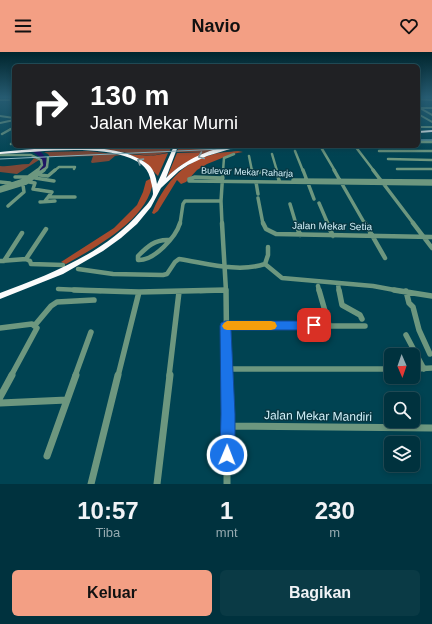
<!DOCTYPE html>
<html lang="id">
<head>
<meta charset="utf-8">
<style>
	:root { --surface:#00323e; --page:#0a3a45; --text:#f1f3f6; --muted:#95aab0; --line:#224d58; --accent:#f39f84 }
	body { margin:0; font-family:Helvetica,sans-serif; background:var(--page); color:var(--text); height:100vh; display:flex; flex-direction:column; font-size:15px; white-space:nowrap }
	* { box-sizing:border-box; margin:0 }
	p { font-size:13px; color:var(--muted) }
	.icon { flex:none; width:22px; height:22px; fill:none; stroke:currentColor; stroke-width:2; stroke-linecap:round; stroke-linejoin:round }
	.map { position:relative; height:432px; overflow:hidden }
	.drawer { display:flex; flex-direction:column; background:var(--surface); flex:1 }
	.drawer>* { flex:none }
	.hud { position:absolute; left:12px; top:12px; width:408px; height:84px; border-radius:6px; box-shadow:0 2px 6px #0003,0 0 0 1px var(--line); background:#202124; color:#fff; overflow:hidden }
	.needle { width:26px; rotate:178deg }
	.controls { position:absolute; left:384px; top:296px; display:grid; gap:8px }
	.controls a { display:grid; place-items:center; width:36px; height:36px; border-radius:6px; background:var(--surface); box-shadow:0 2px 6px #0003,0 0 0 1px var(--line); font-size:20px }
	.pin { position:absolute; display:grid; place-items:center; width:34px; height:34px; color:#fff; margin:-17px; border-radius:8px; box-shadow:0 2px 6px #0006 }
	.me { position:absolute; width:44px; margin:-22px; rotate:1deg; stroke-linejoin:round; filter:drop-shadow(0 0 3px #0008) }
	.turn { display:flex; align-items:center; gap:14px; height:84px; padding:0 12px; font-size:18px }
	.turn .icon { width:52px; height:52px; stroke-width:2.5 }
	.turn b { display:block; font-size:28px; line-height:34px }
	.eta { display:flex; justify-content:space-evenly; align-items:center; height:68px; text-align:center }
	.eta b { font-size:24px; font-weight:600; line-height:28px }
	.cta { display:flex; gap:8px; margin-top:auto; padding:8px 12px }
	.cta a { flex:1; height:46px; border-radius:6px; background:var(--accent); color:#111; font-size:16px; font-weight:600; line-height:46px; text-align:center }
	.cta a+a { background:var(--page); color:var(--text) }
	header { display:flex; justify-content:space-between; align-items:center; height:52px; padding:0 12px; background:var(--accent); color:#111; font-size:18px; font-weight:600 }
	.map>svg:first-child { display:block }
	.green { fill:#7d4837 }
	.forest { fill:#a74b2d }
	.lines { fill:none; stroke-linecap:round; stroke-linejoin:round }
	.river { fill:#1f1664; fill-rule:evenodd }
	.minor-far5 { stroke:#6d977f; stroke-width:2 }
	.minor-far4 { stroke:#6d977f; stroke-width:2.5 }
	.minor-far3 { stroke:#6d977f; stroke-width:3.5 }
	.minor-far2 { stroke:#6d977f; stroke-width:4.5 }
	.minor-far1 { stroke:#6d977f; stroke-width:5.5 }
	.minor { stroke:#6d977f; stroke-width:7 }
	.motorway { fill:#fbfbfb; fill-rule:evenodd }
	.rail { stroke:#8eb7c2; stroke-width:1 }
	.oneway { stroke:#81999e }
	.route { fill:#1a73e8; stroke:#114b97 }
	.slow { fill:#f59e0b }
	.labels { text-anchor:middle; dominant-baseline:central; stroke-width:3; stroke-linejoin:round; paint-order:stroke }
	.far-street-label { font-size:9px; fill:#d3f0f9; stroke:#073742 }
	.street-label { font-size:10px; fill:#d3f0f9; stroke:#073742 }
	.near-street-label { font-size:12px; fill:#d3f0f9; stroke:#073742 }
</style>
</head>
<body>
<header><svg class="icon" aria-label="menu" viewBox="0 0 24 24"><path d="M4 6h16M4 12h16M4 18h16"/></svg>Navio<svg class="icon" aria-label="heart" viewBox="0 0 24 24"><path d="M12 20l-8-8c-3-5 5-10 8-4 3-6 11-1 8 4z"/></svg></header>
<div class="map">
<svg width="432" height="432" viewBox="0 0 432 432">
	<rect width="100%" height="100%" fill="#004352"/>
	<path class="green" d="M172 94 169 100 151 104 99 97Z
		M179 94H232L201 103 200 101 177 100Z
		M88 99 121 103 115 104 109 109 92 111 91 110 93 104 50 105 48 102 44 100Z
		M34 106 39 108 17 122 0 120V114C10 115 19 112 29 112Z"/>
	<path class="forest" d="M238 99 243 100 232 102 207 112 197 118 186 130 181 132 177 128 158 159 154 162 152 161C163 134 181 111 211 103 219 100 229 100 238 99Z
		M168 101 158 124 142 108 128 102 151 104Z
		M177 101H200L199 104 180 114 167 125Z
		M150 127 153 129C149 167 96 195 66 212L61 210 114 176 137 153 143 140 146 129Z"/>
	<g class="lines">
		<path class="river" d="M25 94C38 94 45 102 49 113 42 122 25 137 13 135V133L35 122 43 113 40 105Z"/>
		<path class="minor-far5" d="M418 47 432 48
			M0 48H9
			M418 55 432 63
			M421 56H432
			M12 60 14 58
			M418 62 432 70
			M0 64 14 66
			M0 71 14 68
			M419 75H432
			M9 78 14 75"/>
		<path class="minor-far4" d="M2 82 11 77
			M418 90H432
			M11 92 14 90
			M355 94 374 119
			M322 97 335 119
			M295 99 303 119
			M379 99H432
			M272 102 277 119
			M0 103H31L41 108 42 113 37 119
			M249 104 252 119
			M388 107 432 108
			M397 117H432
			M43 119 47 115 48 106
			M54 119 59 115H75L74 117
			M223 119 224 106 234 102"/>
		<path class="minor-far3" d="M252 118V120
			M276 118 279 128
			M303 118 314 147
			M334 118 365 172
			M373 118 414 172
			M241 120H277
			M40 123 48 124 55 118
			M15 125H27
			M35 126 54 129
			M189 127V129L432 132
			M189 127 195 125 223 126
			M293 128 432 129
			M0 130 10 131
			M29 130 35 131 33 137 52 140 45 149
			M256 130 258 142
			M0 136 24 128 38 118
			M0 139 26 131 44 118
			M48 145H75
			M258 146 263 172
			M40 150 55 149
			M319 151 328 172
			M290 152 296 172
			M8 154 24 140 23 133
			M180 172 183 152 185 149H221
			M222 172 221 149 223 118"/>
		<path class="minor-far2" d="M222 171 226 239
			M263 171 266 177 276 182 432 185
			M296 171 300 183
			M327 171 333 184
			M365 171 385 206
			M413 171 432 196
			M169 188C155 187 147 195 138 204V208C154 209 176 185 180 171
			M26 207 46 177
			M0 209 26 207 30 209 31 212 63 213
			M4 209 22 181
			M265 212 268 203V195
			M78 217 113 222 163 223 167 222 175 210 179 207C206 211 238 221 265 212L282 226 373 234 400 239
			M338 232 339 239
			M318 234 319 239
			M58 237 101 239
			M200 239 226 238"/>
		<path class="minor-far1" d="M74 238 139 240 226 238
			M226 238 227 324
			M319 238 329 273
			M339 238 342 253 360 263 362 267
			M394 238 432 244
			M406 239 409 251 413 255 419 278 430 302
			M35 273 51 254 57 250 94 248
			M225 274H365
			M0 276 32 272 37 276 11 324
			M406 283 424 317
			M226 317H391
			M413 317 432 316
			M75 324 91 280
			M118 324 139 240
			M169 324 179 240"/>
		<path class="minor" d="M0 345 12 323
			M0 351 67 348
			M228 374 432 376
			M47 404 76 323
			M91 432 118 323
			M157 432 170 323
			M227 432V323"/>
		<path class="motorway" d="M432 78V80L418 81V79Z
			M106 94H139L137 95 108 96H106Z
			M174 94H178L166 126C185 107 213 94 240 94L207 104 188 113 179 119 161 136 151 155 137 172 121 186 103 199 63 222 0 247V241C51 222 105 201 141 159 145 155 152 147 153 142 153 139 152 133 151 130 149 117 142 111 130 106 97 92 36 100 0 102V100C40 97 112 87 146 111 153 115 156 124 157 132Z"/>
		<path class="rail" d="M418 88H432
			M0 107 289 94"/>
	</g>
	<defs><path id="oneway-chevron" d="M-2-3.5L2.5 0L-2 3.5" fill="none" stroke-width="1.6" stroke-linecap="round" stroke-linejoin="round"/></defs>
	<g class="oneway">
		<use href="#oneway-chevron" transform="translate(201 104) rotate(157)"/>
		<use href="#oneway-chevron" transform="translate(140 109) rotate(-148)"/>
	</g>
	<linearGradient id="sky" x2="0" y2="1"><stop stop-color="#00252d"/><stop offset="0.43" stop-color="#265b71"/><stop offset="1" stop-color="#265b71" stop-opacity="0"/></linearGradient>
	<rect width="432" height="105" fill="url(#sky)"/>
	<path class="route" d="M225 269H314L318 270 320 273 318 276 314 278H231L235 362V403L232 408 227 411 222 408 220 403 221 362 220 274 221 271Z"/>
	<path class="slow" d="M227 269H271L275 270 277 274 275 277 271 278H227L224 277 222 274 224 271Z"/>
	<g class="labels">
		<g class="far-street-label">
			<text transform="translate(247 120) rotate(2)">Bulevar Mekar Raharja</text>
		</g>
		<g class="street-label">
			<text transform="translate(332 174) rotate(1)">Jalan Mekar Setia</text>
		</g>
		<g class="near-street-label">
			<text transform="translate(318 364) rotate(1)">Jalan Mekar Mandiri</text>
		</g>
	</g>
</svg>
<div class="controls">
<a><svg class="needle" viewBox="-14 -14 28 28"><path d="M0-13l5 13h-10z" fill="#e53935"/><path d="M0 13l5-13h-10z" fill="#95aab0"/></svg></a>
<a><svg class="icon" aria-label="search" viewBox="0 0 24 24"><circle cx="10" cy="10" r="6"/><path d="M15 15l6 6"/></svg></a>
<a><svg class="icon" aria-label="layers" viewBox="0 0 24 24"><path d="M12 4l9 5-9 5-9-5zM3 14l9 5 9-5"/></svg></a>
</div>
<div class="pin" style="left:314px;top:273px;background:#d93025"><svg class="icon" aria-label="arrive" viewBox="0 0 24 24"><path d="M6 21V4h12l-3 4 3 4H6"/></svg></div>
<svg class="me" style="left:227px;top:403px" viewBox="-20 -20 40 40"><circle r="17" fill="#1a73e8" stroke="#fff" stroke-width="3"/><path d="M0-11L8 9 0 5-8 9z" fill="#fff"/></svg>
<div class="hud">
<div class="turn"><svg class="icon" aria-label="right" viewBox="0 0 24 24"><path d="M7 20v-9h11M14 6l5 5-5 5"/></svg><div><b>130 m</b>Jalan Mekar Murni</div></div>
</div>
</div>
<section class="drawer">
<div class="eta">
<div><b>10:57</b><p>Tiba</p></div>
<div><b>1</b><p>mnt</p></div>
<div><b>230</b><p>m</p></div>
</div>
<div class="cta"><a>Keluar</a><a>Bagikan</a></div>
</section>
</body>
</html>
